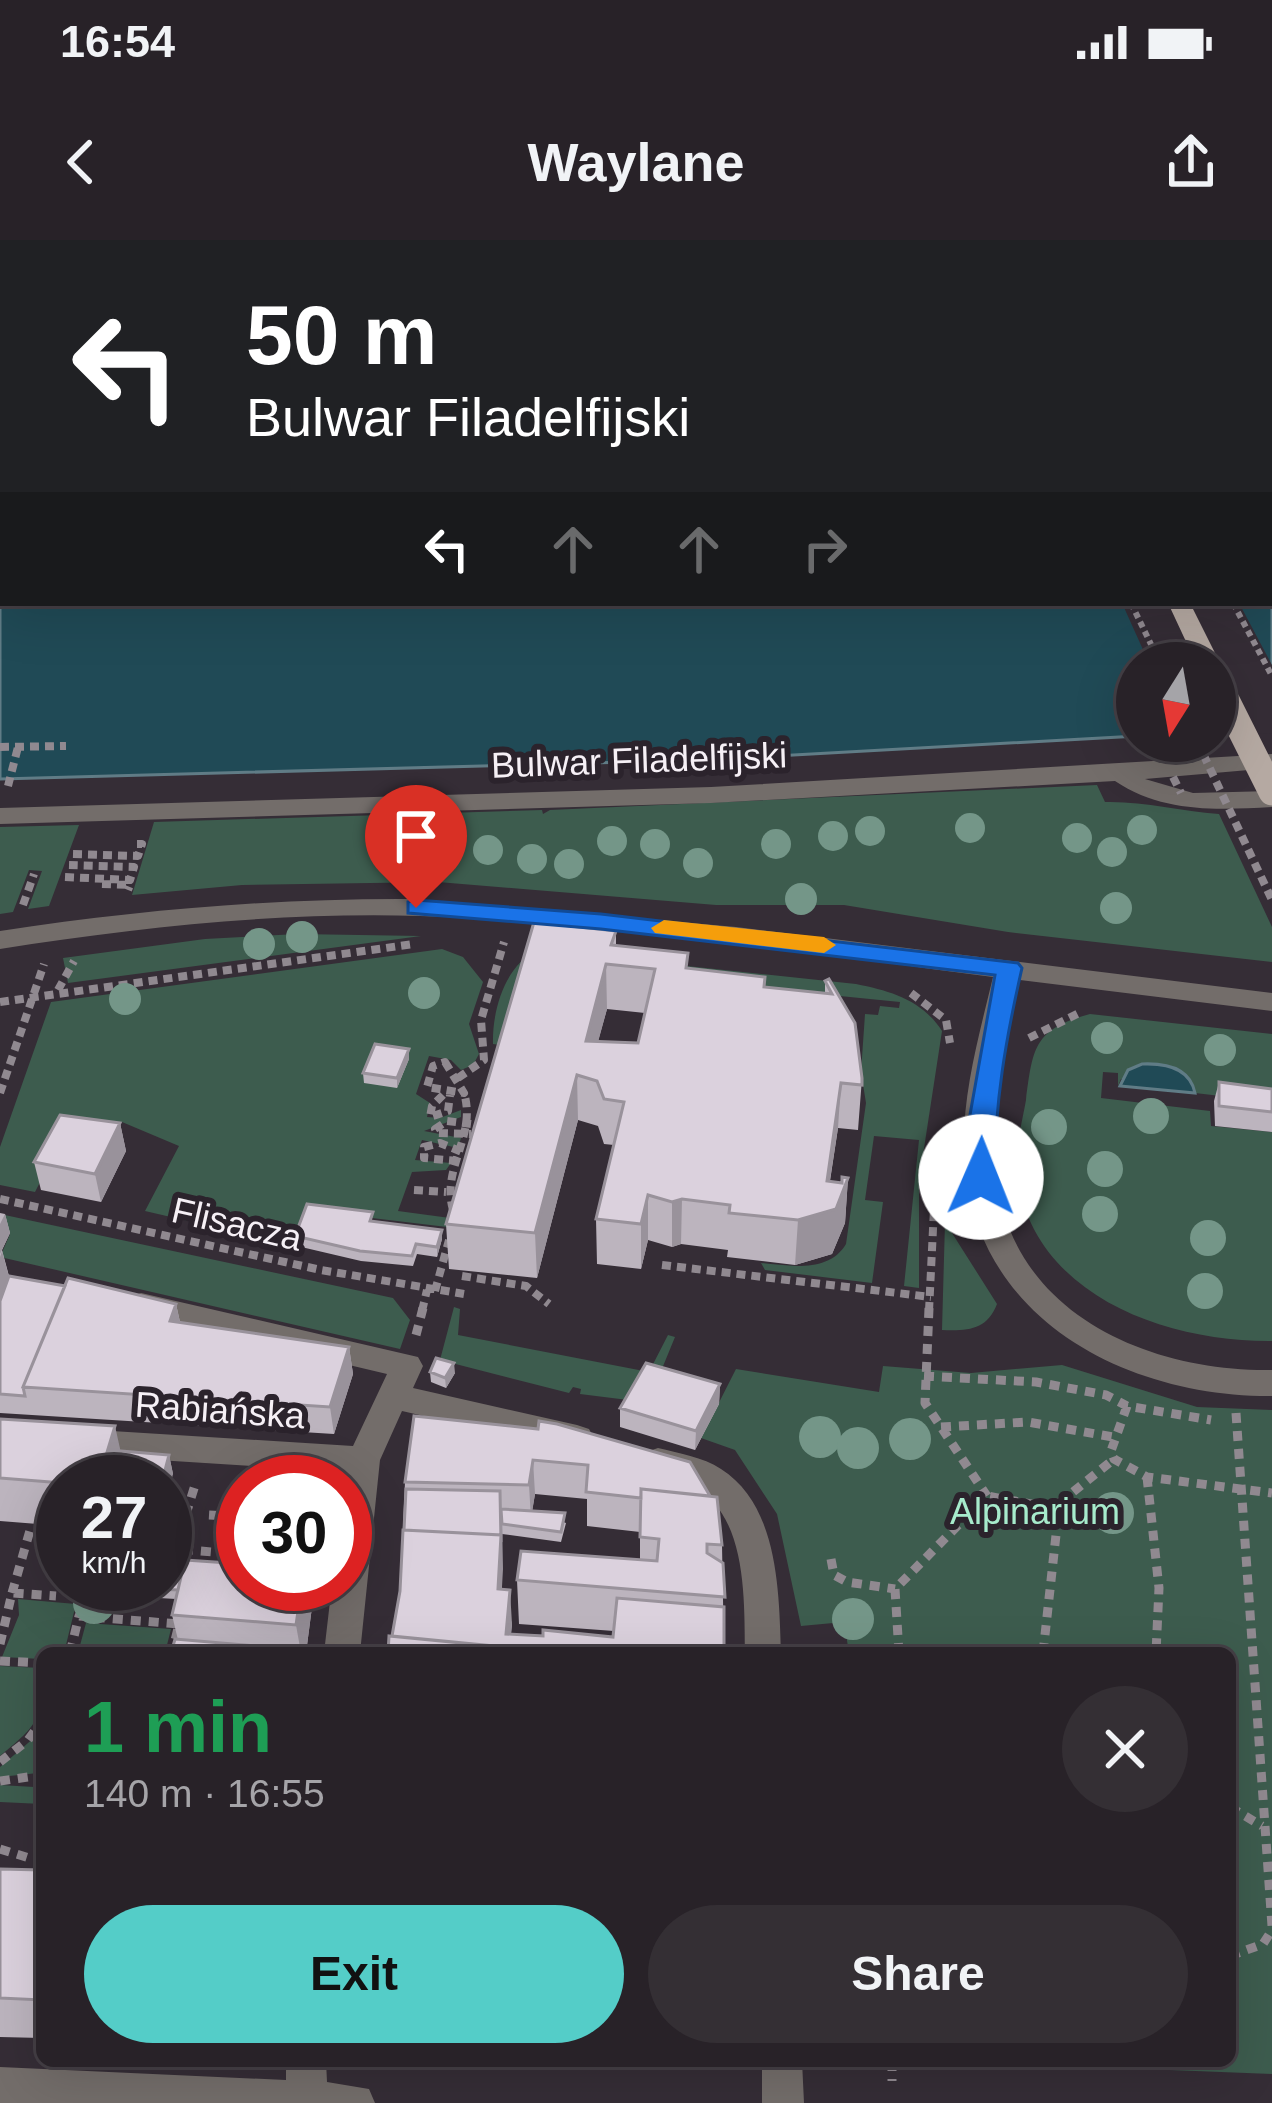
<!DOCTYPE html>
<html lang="en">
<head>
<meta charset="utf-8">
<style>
	:root { --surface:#282228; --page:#342f34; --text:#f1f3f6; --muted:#a5a4a8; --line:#443f45; --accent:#54cdc8 }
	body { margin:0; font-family:Helvetica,sans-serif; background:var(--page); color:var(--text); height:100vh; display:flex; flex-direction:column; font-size:45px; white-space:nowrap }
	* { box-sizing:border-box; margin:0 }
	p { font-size:39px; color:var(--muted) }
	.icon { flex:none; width:66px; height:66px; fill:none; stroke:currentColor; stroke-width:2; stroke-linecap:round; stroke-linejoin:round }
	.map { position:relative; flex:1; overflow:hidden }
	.drawer { position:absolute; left:36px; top:1407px; width:1200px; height:420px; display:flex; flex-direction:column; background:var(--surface); border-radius:18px; box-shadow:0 12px 48px #0002,0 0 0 3px var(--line) }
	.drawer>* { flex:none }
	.guide { position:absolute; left:0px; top:0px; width:1272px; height:366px; box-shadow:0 12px 48px #0002,0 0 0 3px var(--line); background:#202124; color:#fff; overflow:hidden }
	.needle { width:78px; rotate:191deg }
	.tools { position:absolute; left:1116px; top:402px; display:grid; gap:24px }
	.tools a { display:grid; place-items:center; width:120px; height:120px; border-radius:50%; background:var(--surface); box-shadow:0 12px 48px #0002,0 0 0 3px var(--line); font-size:60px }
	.speed { position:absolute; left:36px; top:1215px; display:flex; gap:24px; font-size:60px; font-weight:700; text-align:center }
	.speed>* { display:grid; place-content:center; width:156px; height:156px; border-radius:50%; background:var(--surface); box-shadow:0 12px 48px #0002,0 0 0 3px var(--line); line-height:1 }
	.speed small { font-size:30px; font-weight:400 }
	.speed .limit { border:18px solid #d22; background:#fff; color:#111 }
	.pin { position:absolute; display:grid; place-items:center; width:102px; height:102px; color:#fff; margin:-123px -51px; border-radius:50% 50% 50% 0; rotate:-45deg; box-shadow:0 0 12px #0007 }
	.pin .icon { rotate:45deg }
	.me { position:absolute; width:132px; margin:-66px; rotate:1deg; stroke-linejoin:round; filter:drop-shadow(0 0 9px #0008) }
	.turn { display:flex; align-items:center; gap:42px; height:252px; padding:0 48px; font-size:54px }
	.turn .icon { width:156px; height:156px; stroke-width:2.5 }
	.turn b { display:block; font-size:84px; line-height:102px }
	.lanes { display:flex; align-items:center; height:114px; padding:0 48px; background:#0003; justify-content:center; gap:60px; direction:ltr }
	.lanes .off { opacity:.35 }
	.round { display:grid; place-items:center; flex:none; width:126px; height:126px; border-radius:63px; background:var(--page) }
	.headline { display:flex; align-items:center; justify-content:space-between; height:204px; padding:0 48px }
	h1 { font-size:72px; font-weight:800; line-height:90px; color:#1e9e55 }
	.action { display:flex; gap:24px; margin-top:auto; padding:24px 48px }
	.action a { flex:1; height:138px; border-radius:72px; background:var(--accent); color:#111; font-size:48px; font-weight:800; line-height:138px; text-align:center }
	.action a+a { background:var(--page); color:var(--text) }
	.status { display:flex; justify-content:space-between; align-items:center; height:84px; padding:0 60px; background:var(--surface); direction:ltr }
	.status svg { height:33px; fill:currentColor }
	header { display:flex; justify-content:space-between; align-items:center; height:156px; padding:0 48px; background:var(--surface); font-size:54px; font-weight:800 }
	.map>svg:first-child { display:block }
	.green { fill:#3d5c4e }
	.water { fill:#204a56; stroke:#607c86; stroke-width:3; fill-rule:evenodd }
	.pier { fill:#352d36 }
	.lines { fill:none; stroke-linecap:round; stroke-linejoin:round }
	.path-far2 { stroke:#908990; stroke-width:6; stroke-dasharray:6 4.5; stroke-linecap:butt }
	.path-far1 { stroke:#908990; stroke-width:8; stroke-dasharray:9 6; stroke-linecap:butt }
	.path { stroke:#908990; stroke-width:9; stroke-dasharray:10 8; stroke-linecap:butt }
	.street { fill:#736d6a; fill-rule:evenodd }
	.primary { fill:#b5a9a2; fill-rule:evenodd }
	.path-bridge { stroke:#908990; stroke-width:8; stroke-dasharray:9 6; stroke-linecap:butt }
	.primary-bridge-far1 { stroke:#b5a9a2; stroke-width:21 }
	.primary-bridge { stroke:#b5a9a2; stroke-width:27 }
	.tree { fill:#749688 }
	.wall { fill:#bcb4be; fill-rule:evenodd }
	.shaded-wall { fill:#99929b }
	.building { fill:#dbd1dd; stroke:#99929b; stroke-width:3; fill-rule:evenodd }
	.route { fill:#1a73e8; stroke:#114b97; stroke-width:3 }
	.slow { fill:#f59e0b }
	.labels { text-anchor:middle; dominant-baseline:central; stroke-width:12; stroke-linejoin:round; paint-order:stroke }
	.street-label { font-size:36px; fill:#f6f0f6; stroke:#2b232c }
	.park-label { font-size:36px; fill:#a7ebcc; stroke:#2b232c }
</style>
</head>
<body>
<div class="status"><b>16:54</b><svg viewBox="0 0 49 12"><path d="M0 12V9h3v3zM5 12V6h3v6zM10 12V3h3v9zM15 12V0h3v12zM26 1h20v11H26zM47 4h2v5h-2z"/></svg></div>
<header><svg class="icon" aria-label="back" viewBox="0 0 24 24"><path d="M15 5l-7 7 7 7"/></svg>Waylane<svg class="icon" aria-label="share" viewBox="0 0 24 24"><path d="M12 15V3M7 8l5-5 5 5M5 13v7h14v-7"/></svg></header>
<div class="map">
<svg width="1272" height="1863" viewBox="0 0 1272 1863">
	<rect width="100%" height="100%" fill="#352d36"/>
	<path class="green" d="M1097 545 1105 562C1143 561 1180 571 1219 574L1272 687V722L1008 692 844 665H716L438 642 242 645 132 655 154 582 542 570 543 574 550 570Z
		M79 585 49 666 28 669 42 631 29 630 13 672 0 674V587Z
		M298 694 421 696 68 743 63 718 205 699Z
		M442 709 463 717 483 742 469 784 479 814 473 825 461 830 451 820 429 816 416 854 430 863 427 877 440 878 461 870V877L424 891 461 898 458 908 422 900 415 920 451 923 446 930 412 932 398 971 450 978 447 987 305 970 291 1005 145 971 179 906 122 882 63 897 35 952 0 945V907L51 762Z
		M537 710 856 744C891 751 922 760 942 791L919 941V1048L904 1046 919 900 874 896 865 960 883 962 872 1043 765 1030 761 1023C790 1026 829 1033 846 1004L866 863 861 832 865 774 878 775 880 766 899 768 900 762 621 734 508 806 493 804C492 770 505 726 537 710Z
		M1090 774 1272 794V862L1195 853 1193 845 1121 839 1118 846V833L1103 832 1101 858 1210 871 1211 886 1272 892V1101C1165 1102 1032 1055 1017 934 1014 911 1022 883 1026 860 1033 807 1034 789 1090 774Z
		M0 974 393 1058 410 1080 400 1109 0 1017 10 994Z
		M945 982 997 1064C987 1090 968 1091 942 1090Z
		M454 1067 460 1069 458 1095 649 1132 668 1095 675 1097 659 1136 636 1161 580 1154 581 1149 573 1147 569 1153 440 1120Z
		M1062 1125 1197 1167 1272 1170V1834L939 1821H1230V1413H849L844 1382 801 1386 777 1274 735 1210 701 1198 736 1129 879 1152 883 1126 971 1133Z
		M18 1359 76 1364 64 1413H42V1419L2 1417 19 1375Z
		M86 1383 171 1389 165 1413H78Z
		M0 1426 42 1428C42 1480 40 1483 0 1516Z
		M42 1491V1564L0 1562V1545L34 1547 38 1533 0 1537V1527Z"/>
	<path class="water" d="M0 0H1272V487L1215 423H1137V496L702 520 0 539ZM3 3H1269V363H3Z
		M1142 824C1165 823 1190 828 1195 853L1120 846 1128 830Z"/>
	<path class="pier" d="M1122 363H1239L1272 425V493L1215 497V423H1149Z"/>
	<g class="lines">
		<path class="path-far2" d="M1131 363 1160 423
			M1233 363 1272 436"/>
		<path class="path-far1" d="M0 507 66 506
			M8 546 18 507
			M73 614 138 616 142 604H137
			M65 637 130 640 134 627 69 625
			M102 644 130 645 128 650
			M23 665 34 634
			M58 750 74 721
			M911 753 946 780 950 803
			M0 762 414 704
			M1029 798 1079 773
			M445 822 464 853 427 847 433 826Z
			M458 838 484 820 481 780 504 702
			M0 853 44 724
			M443 855 432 866 430 877 448 871 450 855
			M471 884 447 881 435 889 437 893 471 894
			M458 921 424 918V907L440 903 462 912
			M414 950 446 952
			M0 959 321 1030 464 1054
			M453 970C441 928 477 896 464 853
			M662 1025 931 1057
			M462 1036 526 1046 549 1064
			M435 1051 449 1000
			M422 1071 427 1050
			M929 1071 937 907"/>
		<path class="path" d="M929 1068 925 1163 987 1256
			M416 1095 423 1068
			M924 1136 1036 1142 1106 1155 1127 1166 1211 1180
			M1127 1166 1111 1211 1114 1219 1147 1237 1272 1253
			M1236 1173 1272 1686
			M941 1187 1028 1182 1113 1197
			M1147 1237 1159 1348 1156 1413
			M209 1275 243 1277
			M165 1308 236 1314 243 1281
			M175 1309 196 1242
			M831 1319 834 1335 847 1342 895 1349
			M12 1353 31 1287
			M0 1404 12 1353 56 1356
			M861 1409 900 1410
			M70 1413 79 1376 179 1384 172 1413
			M804 1413 833 1412
			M899 1413 895 1349 987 1256 1053 1268 1114 1219
			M1043 1413 1056 1295 1053 1268
			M0 1421 42 1423
			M0 1522 28 1500 42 1481
			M0 1541 35 1536
			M1230 1567 1262 1586
			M0 1609 42 1622
			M1230 1716 1263 1704 1272 1690
			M892 1821V1841"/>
		<path class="street" d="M1272 514V528L1145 539 1193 553 1272 551V567C1216 570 1163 573 1115 541L711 563 0 584V568L711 547Z
			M415 659 736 687 1272 753V771L1020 740C1006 802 990 867 996 931 1008 1072 1147 1132 1272 1130V1156C1135 1157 986 1087 966 936 957 871 978 800 993 737 803 712 611 681 420 676 279 672 139 687 0 709V691C138 670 275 658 415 659Z
			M141 1053 418 1117 423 1126 413 1148 577 1185 589 1189 594 1198 589 1207 577 1211 402 1171 380 1220 360 1413H324L332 1344H345V1232L0 1210V1184L353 1206 387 1134 130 1073 125 1065 130 1057Z
			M658 1208C678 1213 703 1217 721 1229 779 1266 779 1353 781 1413H745C744 1359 748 1275 692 1245 678 1238 661 1235 646 1230L641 1221 646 1212Z
			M286 1821H326L327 1842 369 1849 375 1863H0V1827L286 1840Z
			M762 1821H802L804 1863H762Z"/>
		<path class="primary" d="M990 0H1008L1009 3H991Z
			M1168 363H1190L1220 423 1216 428 1215 423H1196Z"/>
		<path class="path-bridge" d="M1197 501 1272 660
			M1173 537 1181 553"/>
		<path class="primary-bridge-far1" d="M1215 437 1229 465"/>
		<path class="primary-bridge" d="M1227 462 1272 552"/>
	</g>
	<g class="tree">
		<circle cx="970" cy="588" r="15"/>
		<circle cx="1142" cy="590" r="15"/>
		<circle cx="870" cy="591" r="15"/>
		<circle cx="833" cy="596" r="15"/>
		<circle cx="1077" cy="598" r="15"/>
		<circle cx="612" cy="601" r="15"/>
		<circle cx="655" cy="604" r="15"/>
		<circle cx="776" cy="604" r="15"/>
		<circle cx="488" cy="610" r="15"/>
		<circle cx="1112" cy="612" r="15"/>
		<circle cx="532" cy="619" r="15"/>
		<circle cx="698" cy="623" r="15"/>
		<circle cx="569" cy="624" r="15"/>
		<circle cx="801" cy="659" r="16"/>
		<circle cx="1116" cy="668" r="16"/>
		<circle cx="302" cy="697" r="16"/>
		<circle cx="259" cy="704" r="16"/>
		<circle cx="424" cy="753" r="16"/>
		<circle cx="125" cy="759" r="16"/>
		<circle cx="1107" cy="798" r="16"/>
		<circle cx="1220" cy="810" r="16"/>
		<circle cx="1151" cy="876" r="18"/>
		<circle cx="1049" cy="887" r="18"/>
		<circle cx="1105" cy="929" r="18"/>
		<circle cx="1100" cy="974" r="18"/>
		<circle cx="1208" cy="998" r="18"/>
		<circle cx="1205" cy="1051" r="18"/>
		<circle cx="820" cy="1197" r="21"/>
		<circle cx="910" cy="1199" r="21"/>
		<circle cx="858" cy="1208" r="21"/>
		<circle cx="1113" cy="1273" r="21"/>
		<circle cx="94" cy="1363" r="21"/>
		<circle cx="853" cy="1379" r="21"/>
	</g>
	<path class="wall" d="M616 691V705L688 729 765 747 825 753V741L829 739 862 838 858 890 838 888 830 941 842 943 848 938 845 983 832 1014 795 1025 727 1017 728 1010 681 1004 672 1007 648 1000 641 1029 597 1024 596 979 614 905 604 904 598 886 578 880 537 1038 449 1029 446 984ZM607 769 645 773 638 803 598 801Z
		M409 819 397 848 364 843 363 833Z
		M1219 842 1272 849V892L1215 886 1214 861Z
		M120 883 126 911 101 962 41 950 34 922Z
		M0 973 5 974 10 993 2 1010 9 1036 176 1064 180 1082 349 1107 353 1134 334 1194 0 1173Z
		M374 982 442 990V999L437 1017 417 1014 413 1026 361 1021 297 1006 295 996Z
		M430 1132 455 1133 446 1148 431 1142Z
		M720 1144 719 1164 695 1210 620 1187V1168Z
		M0 1179 121 1211 169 1215 173 1234 165 1242H63V1286L0 1281Z
		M538 1189 722 1305 724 1413 392 1396 400 1351 405 1242ZM535 1254 587 1259V1286L640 1292V1320L517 1340 519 1384 614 1391 613 1397 511 1394 512 1384 502 1349V1292V1294L561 1302 566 1283 532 1271Z
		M237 1323 315 1344 306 1413H171L178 1400 172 1375 176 1359 159 1358 157 1349 182 1332Z
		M85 1344H147L143 1360 88 1356Z
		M0 1629 42 1630V1798L0 1797Z
		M554 1821H719V1829Z"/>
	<path class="shaded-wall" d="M606 724 607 769 588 839 586 801Z
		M409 809V819L397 848V838Z
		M577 835 578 880 537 1038 535 993Z
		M841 843 838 888 825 972 848 938 845 983 832 1014 795 1025 798 980 827 941Z
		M120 883 126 911 101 962 95 934Z
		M648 955V1000L641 1029V984Z
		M682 959 681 1004 672 1007V962Z
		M5 974 10 993 0 1014V984Z
		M442 990V999L437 1017V1007Z
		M2 1011 14 1055 0 1095V1017Z
		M176 1064 182 1091 170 1081Z
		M349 1107 353 1134 334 1194 330 1167Z
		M454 1123 455 1133 446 1148 445 1138Z
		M720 1144 719 1164 695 1210 696 1191Z
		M115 1186 125 1231 122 1242H98Z
		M169 1215 173 1234 165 1266V1242H162Z
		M533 1220 535 1254 531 1279 529 1245Z
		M502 1278 503 1329 500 1382 498 1349Z
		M139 1344H147L143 1360Z
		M302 1344H315L306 1413H301L296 1385Z
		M510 1350 512 1384 509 1413 506 1394Z"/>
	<path class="building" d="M534 682 616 691 611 705 688 713 686 728 765 737 764 747 832 754 825 741 829 739 855 783 862 838V845L841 843 827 941 842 943V937L848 938 836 969 798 980 729 973 730 965 682 959 672 962 648 955 641 984 596 979 624 862 604 859 597 841 577 835 535 993 446 984ZM606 724 655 729 638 803 586 801Z
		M375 804 409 809 397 838 363 833Z
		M1219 842 1272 849V872L1219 866Z
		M60 875 120 883 95 934 34 922Z
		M307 964 373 972 370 981 442 990 437 1007 416 1004 412 1016 360 1011 295 996Z
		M9 1036 65 1046 23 1147 25 1156 0 1154V1061Z
		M68 1038 176 1064 170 1081 349 1107 330 1167 23 1147Z
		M436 1118 454 1123 445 1138 430 1132Z
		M646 1123 720 1144 696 1191 620 1168Z
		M414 1176 538 1189 539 1181 557 1184 690 1222 710 1256 641 1249V1258L586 1252 588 1225 533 1220 529 1245 405 1242Z
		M0 1179 115 1186 98 1242 63 1243 0 1238Z
		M121 1211 169 1215 162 1242H112Z
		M253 1226 324 1234 323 1242H250Z
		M406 1249 500 1251 501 1302V1295L404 1290Z
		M641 1249 717 1257 722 1305 707 1304V1313L723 1323 725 1357 517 1340 521 1311 657 1321 659 1299 640 1297Z
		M501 1269 565 1273 561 1292 502 1284Z
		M243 1285V1324L237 1323Z
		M403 1290 501 1295 498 1349 510 1350 506 1394 543 1396V1390L613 1397 617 1358 724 1367V1413H566L392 1396 400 1351Z
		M185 1320 243 1324V1344H302L296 1385 172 1375Z
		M165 1331 182 1332 178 1350 157 1349 158 1344H165Z
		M389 1396 566 1413H388Z
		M175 1399 301 1410 300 1413H171Z
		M0 1629 42 1630V1760L0 1758Z"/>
	<path class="route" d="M416 660 601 674 1018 723 1022 728C1006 798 994 865 995 937L981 946 967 937 968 886 995 735 601 689 408 673V662Z"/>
	<path class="slow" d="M664 680 824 697 836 705 824 713 655 693 651 688Z"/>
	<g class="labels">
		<g class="street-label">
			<text transform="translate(639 520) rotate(-2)">Bulwar Filadelfijski</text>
			<text transform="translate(237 984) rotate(13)">Flisacza</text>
			<text transform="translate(220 1170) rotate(4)">Rabiańska</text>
		</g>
		<g class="park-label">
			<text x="1035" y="1271">Alpinarium</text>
		</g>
	</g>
</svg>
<div class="tools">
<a><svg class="needle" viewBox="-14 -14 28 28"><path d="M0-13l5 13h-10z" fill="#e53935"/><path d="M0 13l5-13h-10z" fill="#a5a4a8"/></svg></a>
</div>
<div class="speed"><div>27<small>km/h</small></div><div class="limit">30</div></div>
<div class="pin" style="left:416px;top:668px;background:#d93025"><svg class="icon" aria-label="arrive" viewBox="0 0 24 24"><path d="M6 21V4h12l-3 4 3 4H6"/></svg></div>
<svg class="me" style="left:981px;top:937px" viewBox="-20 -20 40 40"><circle r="19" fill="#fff"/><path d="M0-13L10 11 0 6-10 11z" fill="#1a73e8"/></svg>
<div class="guide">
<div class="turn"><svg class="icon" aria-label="left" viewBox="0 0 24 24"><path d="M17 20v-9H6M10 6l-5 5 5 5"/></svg><div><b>50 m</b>Bulwar Filadelfijski</div></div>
<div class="lanes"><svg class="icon" aria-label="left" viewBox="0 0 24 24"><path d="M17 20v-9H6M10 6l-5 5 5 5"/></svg><svg class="icon off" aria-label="ahead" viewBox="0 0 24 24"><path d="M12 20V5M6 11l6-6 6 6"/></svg><svg class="icon off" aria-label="ahead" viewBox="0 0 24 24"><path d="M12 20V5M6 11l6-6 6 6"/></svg><svg class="icon off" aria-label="right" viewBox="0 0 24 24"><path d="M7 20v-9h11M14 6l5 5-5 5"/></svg></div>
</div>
<section class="drawer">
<div class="headline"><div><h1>1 min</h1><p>140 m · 16:55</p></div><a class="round"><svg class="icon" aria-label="close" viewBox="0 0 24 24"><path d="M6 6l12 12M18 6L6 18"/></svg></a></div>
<div class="action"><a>Exit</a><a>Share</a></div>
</section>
</div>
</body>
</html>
